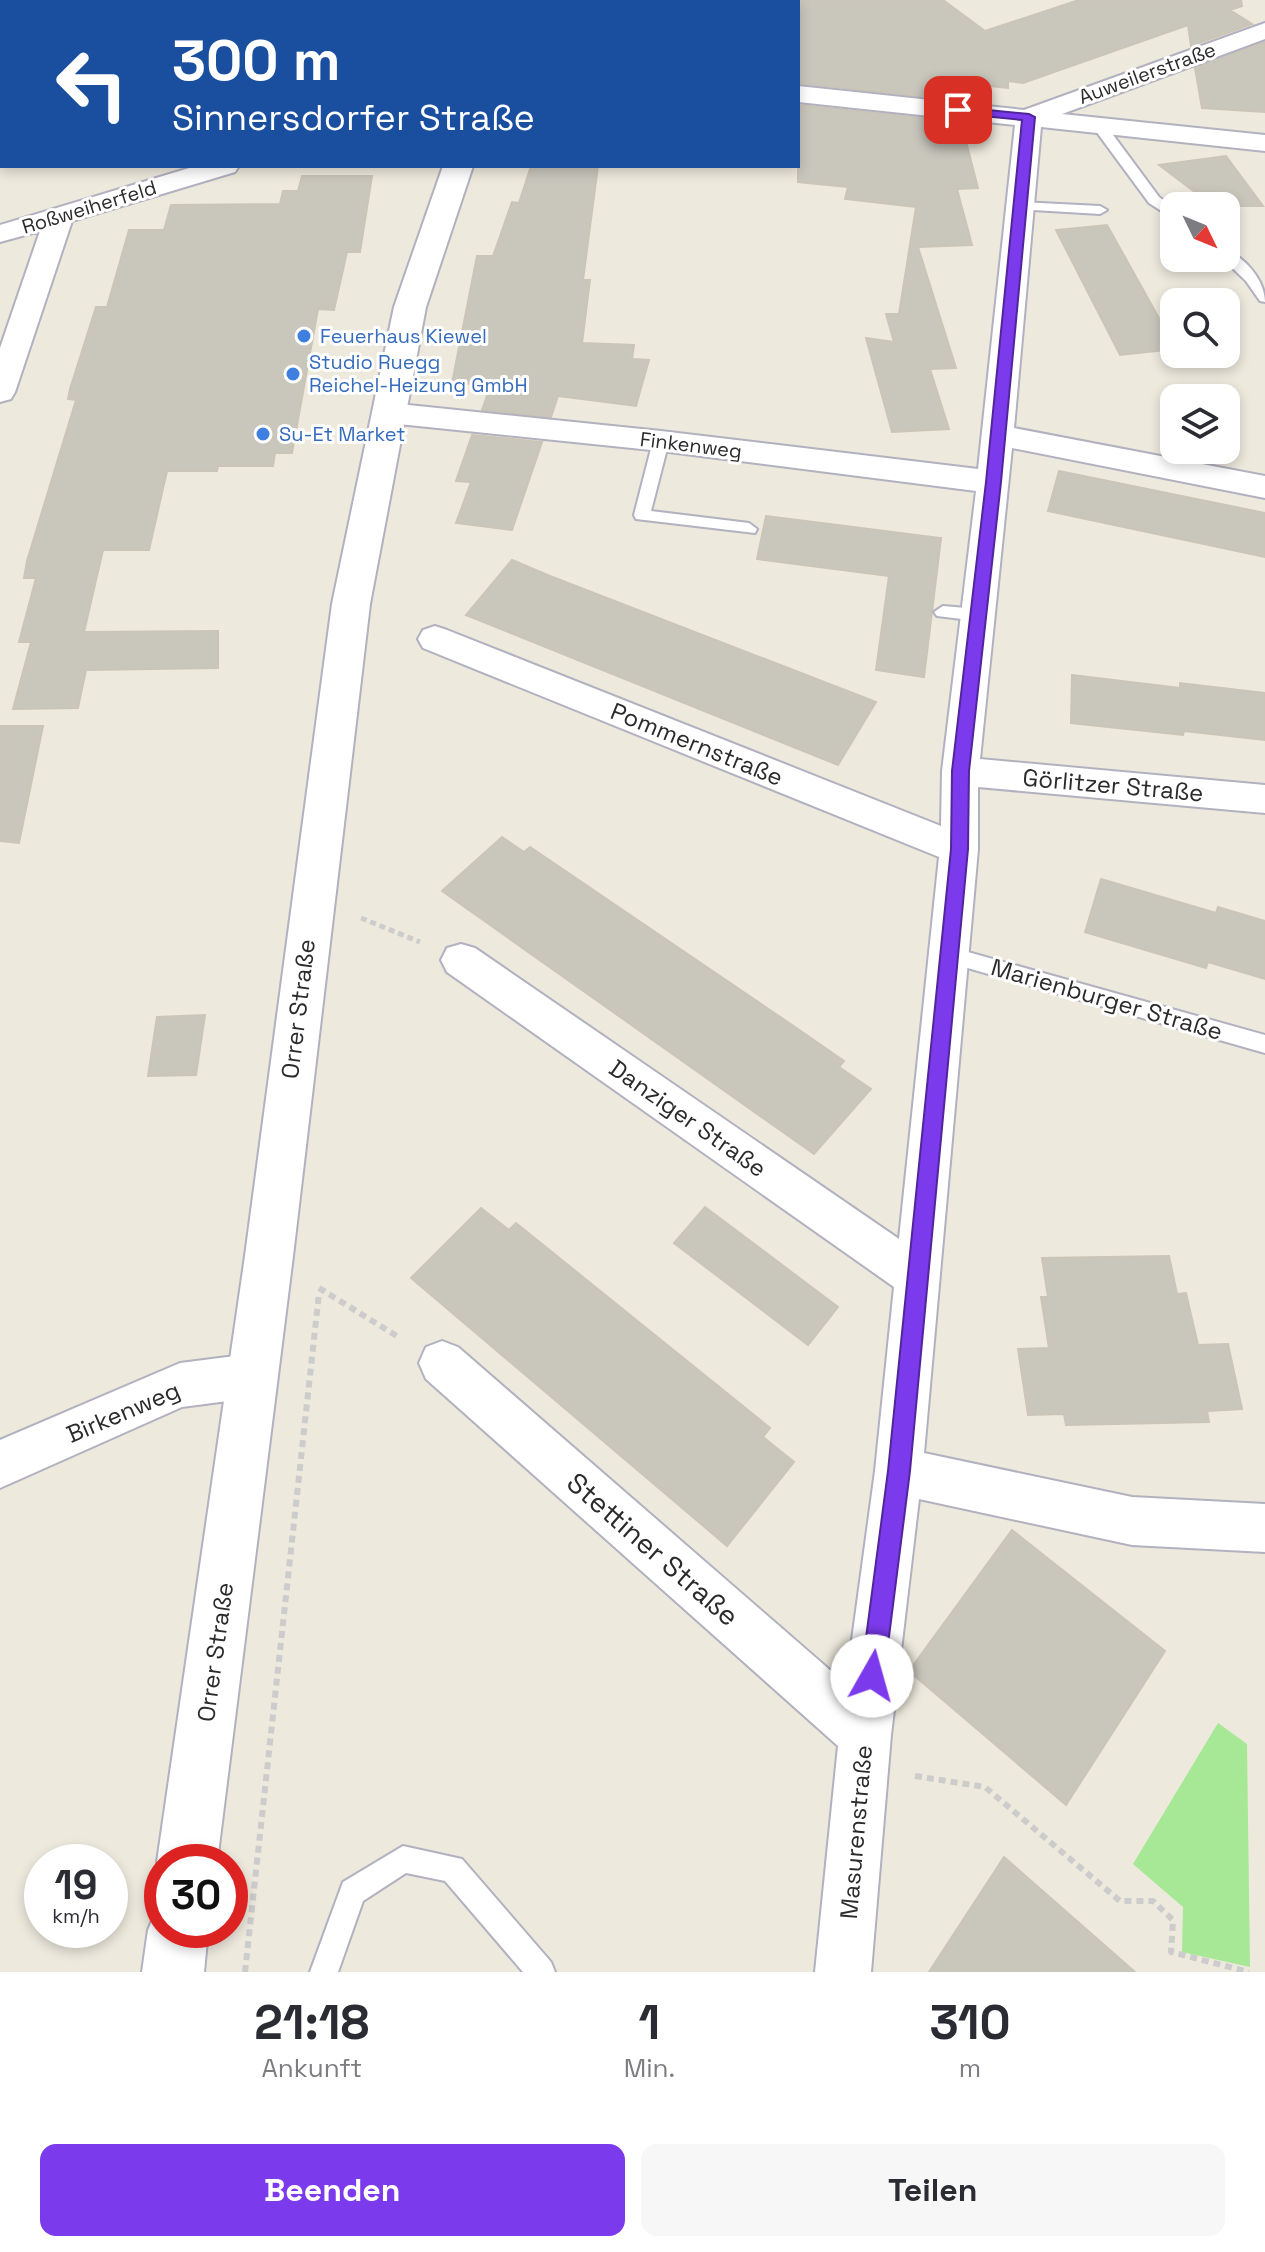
<!DOCTYPE html>
<html lang="de">
<head>
<meta charset="utf-8">
<style>
	:root { --surface:#fff; --page:#f7f7f7; --text:#2b2b33; --muted:#7c7c81; --accent:#7c3aed }
	body { margin:0; font-family:"Space Grotesk",sans-serif; background:var(--page); color:var(--text); height:100vh; display:flex; flex-direction:column; font-size:30px; white-space:nowrap }
	* { box-sizing:border-box; margin:0 }
	p { font-size:26px; color:var(--muted) }
	.icon { flex:none; width:44px; height:44px; fill:none; stroke:currentColor; stroke-width:2; stroke-linecap:round; stroke-linejoin:round }
	.map { position:relative; height:1972px; overflow:hidden }
	.drawer { display:flex; flex-direction:column; background:var(--surface); flex:1 }
	.drawer>* { flex:none }
	.top-card { position:absolute; left:0px; top:0px; width:800px; height:168px; box-shadow:0 4px 12px #0003; background:#1a4fa0; color:#fff; overflow:hidden }
	.needle { width:52px; rotate:133deg }
	.fabs { position:absolute; left:1160px; top:192px; display:grid; gap:16px }
	.fabs a { display:grid; place-items:center; width:80px; height:80px; border-radius:16px; background:var(--surface); box-shadow:0 4px 12px #0003; font-size:40px }
	.speed { position:absolute; left:24px; top:1844px; display:flex; gap:16px; font-size:40px; font-weight:700; text-align:center }
	.speed>* { display:grid; place-content:center; width:104px; height:104px; border-radius:50%; background:var(--surface); box-shadow:0 4px 12px #0003; line-height:1 }
	.speed small { font-size:20px; font-weight:400 }
	.speed .limit { border:12px solid #d22; background:#fff; color:#111 }
	.pin { position:absolute; display:grid; place-items:center; width:68px; height:68px; color:#fff; margin:-34px; border-radius:16px; box-shadow:0 4px 12px #0006 }
	.me { position:absolute; width:88px; margin:-44px; rotate:7deg; stroke-linejoin:round; filter:drop-shadow(0 0 6px #0008) }
	.turn { display:flex; align-items:center; gap:28px; height:168px; padding:0 40px; font-size:36px }
	.turn .icon { width:104px; height:104px; stroke-width:2.5 }
	.turn b { display:block; font-size:56px; line-height:68px }
	.eta { display:flex; justify-content:space-evenly; align-items:center; height:136px; text-align:center }
	.eta b { font-size:48px; font-weight:700; line-height:56px }
	.button { display:flex; gap:16px; margin-top:auto; padding:16px 40px }
	.button a { flex:1; height:92px; border-radius:16px; background:var(--accent); color:#fff; font-size:32px; font-weight:700; line-height:92px; text-align:center }
	.button a+a { background:var(--page); color:var(--text) }
	.map>svg:first-child { display:block }
	.green { fill:#a6e896 }
	.building { fill:#c9c6bc; stroke:#cac5b6; stroke-width:2 }
	.lines { fill:none; stroke-linecap:round; stroke-linejoin:round }
	.lane-casing { stroke:#b1b1c0; stroke-width:4 }
	.street-casing { stroke:#b1b1c0; stroke-width:4 }
	.secondary-casing { stroke:#b1b1c0; stroke-width:4 }
	.path-far1 { stroke:#ccc; stroke-width:5; stroke-dasharray:6 4; stroke-linecap:butt }
	.path { stroke:#ccc; stroke-width:6; stroke-dasharray:7 5; stroke-linecap:butt }
	.lane { fill:#fff; fill-rule:evenodd }
	.street { fill:#fff; fill-rule:evenodd }
	.secondary { fill:#fff; fill-rule:evenodd }
	.route { fill:#7c3aed; stroke:#51269a; stroke-width:2 }
	.shop-dot { fill:#3f7fe0; stroke:#fff; stroke-width:3 }
	.labels { text-anchor:middle; dominant-baseline:central; stroke-width:6; stroke-linejoin:round; paint-order:stroke }
	.far-street-label { font-size:20px; fill:#2b2b2b; stroke:#fff }
	.far-shop-label { font-size:20px; fill:#366cbe; stroke:#fff; text-anchor:start }
	.street-label { font-size:24px; fill:#2b2b2b; stroke:#fff }
	.near-street-label { font-size:28px; fill:#2b2b2b; stroke:#fff }
</style>
</head>
<body>
<div class="map">
<svg width="1265" height="1972" viewBox="0 0 1265 1972">
	<rect width="100%" height="100%" fill="#eee9dd"/>
	<path class="green" d="M1218 1723 1247 1744 1250 1967 1182 1952 1183 1907 1133 1864Z"/>
	<path class="building" d="M798 0H943L985 31 1079 0H1241L1242 6 1230 10 1252 24 1191 46 1188 25 1023 83 1008 81V88L950 82 955 100 798 83Z
		M1265 42V112L1202 108 1195 68Z
		M798 105 961 122 978 188 957 189 972 245 918 247 956 368 930 369 949 429 892 432 866 338 894 342 886 314H899L916 207 845 199 848 187 798 182Z
		M1226 156 1263 206H1207L1200 196 1159 165Z
		M531 166H598L583 280H590L582 343 634 345 632 359 649 360 636 406 558 396 551 417 482 410 491 385 452 383 477 256H493L512 202 519 203Z
		M302 176H372L360 252H347L334 310 318 309 292 453H275L273 466H218L217 471H167L149 550H103L84 632 218 631V668L86 670 78 708 13 709 31 642H19L36 578H24L27 561 76 400 68 399 70 389 96 307H107L129 230H164L171 205 280 204 283 191H298Z
		M1107 225 1174 345V349L1120 355 1056 230Z
		M472 435 542 442 512 530 456 523 471 482 456 481Z
		M1059 471 1265 513V557L1048 511Z
		M766 516 941 538 924 677 876 670 889 576 757 559Z
		M512 560 550 576 876 702 838 765 466 615Z
		M1072 675 1180 688V683L1265 693V740L1184 731 1183 735 1071 723Z
		M0 726H43L19 843 0 841Z
		M502 837 524 852 530 847 795 1027 844 1061 839 1067 871 1089 814 1154 442 891Z
		M1101 879 1216 913 1218 907 1265 921V979L1208 962 1206 968 1085 932Z
		M205 1015 196 1075 148 1076 157 1017Z
		M705 1207 838 1307 808 1345 674 1243Z
		M481 1208 509 1230 516 1223 770 1428 763 1437 794 1462 727 1546 411 1278Z
		M1169 1256 1177 1294 1186 1293 1198 1345 1228 1344 1242 1409 1207 1411 1209 1422 1066 1425 1064 1414 1028 1415 1018 1349 1049 1348 1041 1297H1048L1042 1258Z
		M1012 1530 1165 1651 1066 1805 909 1671Z
		M1004 1857 1135 1972H929Z"/>
	<g class="lines">
		<g class="lane-casing">
			<path id="lane" d="M1095 124H1105L1159 197 1174 208V219L1149 203 1093 127Z
				M1020 202 1100 206 1107 210 1100 214 1015 209 1013 206Z
				M1226 250C1246 258 1265 281 1265 302L1260 301 1246 281 1222 258H1226Z
				M661 436 669 441 651 511 749 523 757 529 755 533 636 519 634 515 653 441Z
				M943 606 978 609 987 615 978 621 937 616 934 612Z
				M950 947 1265 1035V1053L943 961 940 955 943 949Z
				M403 1846 462 1859 551 1962 555 1972H523L445 1881 406 1873 363 1901 338 1972H310L343 1882Z"/>
		</g>
		<g class="street-casing">
			<path id="street" d="M1265 23V39L1062 114 1265 135V151L1041 127 1014 428 1265 476V498L1012 448 980 759 1265 785V813L978 787V849L924 1453 1132 1497 1265 1504V1552L1132 1545 919 1499 891 1735 871 1972H815L838 1746 426 1379 419 1363 426 1347 442 1341 458 1347 846 1684 875 1471 894 1287 447 972 441 960 447 948 461 944 475 948 899 1239 939 857 423 648 418 639 423 630 435 626 447 630 941 826 942 771 976 491 661 451 389 423 378 420 374 413 378 406 389 403 661 431 978 469 1015 125 798 102V86L1024 110Z
				M0 84H2V100H0Z
				M196 166H239L235 172 72 221 15 392 11 399 0 402V348L40 231 0 242V225Z
				M251 1354 267 1360 274 1376 267 1392 251 1398 182 1407 0 1488V1440L180 1363Z"/>
		</g>
		<g class="secondary-casing">
			<path id="secondary" d="M443 166H473L426 307 370 604 293 1256 217 1862H162V1873L157 1862 245 1256 332 604 394 307Z
				M162 1906V1930H208L204 1972H142L148 1930 157 1909Z"/>
		</g>
		<path class="path-far1" d="M361 918 420 942"/>
		<path class="path" d="M319 1288 400 1338
			M915 1776 985 1787 1120 1901H1153L1173 1920 1171 1952 1249 1972
			M245 1972 319 1293"/>
		<use href="#lane" class="lane"/>
		<use href="#street" class="street"/>
		<use href="#secondary" class="secondary"/>
	</g>
	<path class="route" d="M958 107 1029 114 1035 117 1001 482 969 771 968 849 910 1471 884 1676 880 1684 872 1688 864 1684 861 1676 888 1471 951 849 952 771 986 482 1022 120 954 113V108Z"/>
	<g class="shop-dot">
		<circle cx="304" cy="336" r="8"/>
		<circle cx="293" cy="374" r="8"/>
		<circle cx="263" cy="434" r="8"/>
	</g>
	<g class="labels">
		<g class="far-street-label">
			<text transform="translate(1147 73) rotate(-20)">Auweilerstraße</text>
			<text transform="translate(89 207) rotate(-17)">Roßweiherfeld</text>
			<text transform="translate(691 445) rotate(7)">Finkenweg</text>
		</g>
		<g class="far-shop-label">
			<text x="320" y="336">Feuerhaus Kiewel</text>
			<text x="309" y="362">Studio Ruegg<tspan x="309" dy="23">Reichel-Heizung GmbH</tspan></text>
			<text x="279" y="434">Su-Et Market</text>
		</g>
		<g class="street-label">
			<text transform="translate(697 744) rotate(22)">Pommernstraße</text>
			<text transform="translate(1113 785) rotate(5)">Görlitzer Straße</text>
			<text transform="translate(1107 999) rotate(16)">Marienburger Straße</text>
			<text transform="translate(298 1009) rotate(-83)">Orrer Straße</text>
			<text transform="translate(688 1118) rotate(35)">Danziger Straße</text>
			<text transform="translate(123 1412) rotate(-23)">Birkenweg</text>
			<text transform="translate(215 1652) rotate(-82)">Orrer Straße</text>
			<text transform="translate(856 1832) rotate(-85)">Masurenstraße</text>
		</g>
		<g class="near-street-label">
			<text transform="translate(653 1549) rotate(41)">Stettiner Straße</text>
		</g>
	</g>
</svg>
<div class="fabs">
<a><svg class="needle" viewBox="-14 -14 28 28"><path d="M0-13l5 13h-10z" fill="#e53935"/><path d="M0 13l5-13h-10z" fill="#7c7c81"/></svg></a>
<a><svg class="icon" aria-label="search" viewBox="0 0 24 24"><circle cx="10" cy="10" r="6"/><path d="M15 15l6 6"/></svg></a>
<a><svg class="icon" aria-label="layers" viewBox="0 0 24 24"><path d="M12 4l9 5-9 5-9-5zM3 14l9 5 9-5"/></svg></a>
</div>
<div class="speed"><div>19<small>km/h</small></div><div class="limit">30</div></div>
<div class="pin" style="left:958px;top:110px;background:#d93025"><svg class="icon" aria-label="arrive" viewBox="0 0 24 24"><path d="M6 21V4h12l-3 4 3 4H6"/></svg></div>
<svg class="me" style="left:872px;top:1676px" viewBox="-20 -20 40 40"><circle r="19" fill="#fff"/><path d="M0-13L10 11 0 6-10 11z" fill="#7c3aed"/></svg>
<div class="top-card">
<div class="turn"><svg class="icon" aria-label="left" viewBox="0 0 24 24"><path d="M17 20v-9H6M10 6l-5 5 5 5"/></svg><div><b>300 m</b>Sinnersdorfer Straße</div></div>
</div>
</div>
<section class="drawer">
<div class="eta">
<div><b>21:18</b><p>Ankunft</p></div>
<div><b>1</b><p>Min.</p></div>
<div><b>310</b><p>m</p></div>
</div>
<div class="button"><a>Beenden</a><a>Teilen</a></div>
</section>
</body>
</html>
